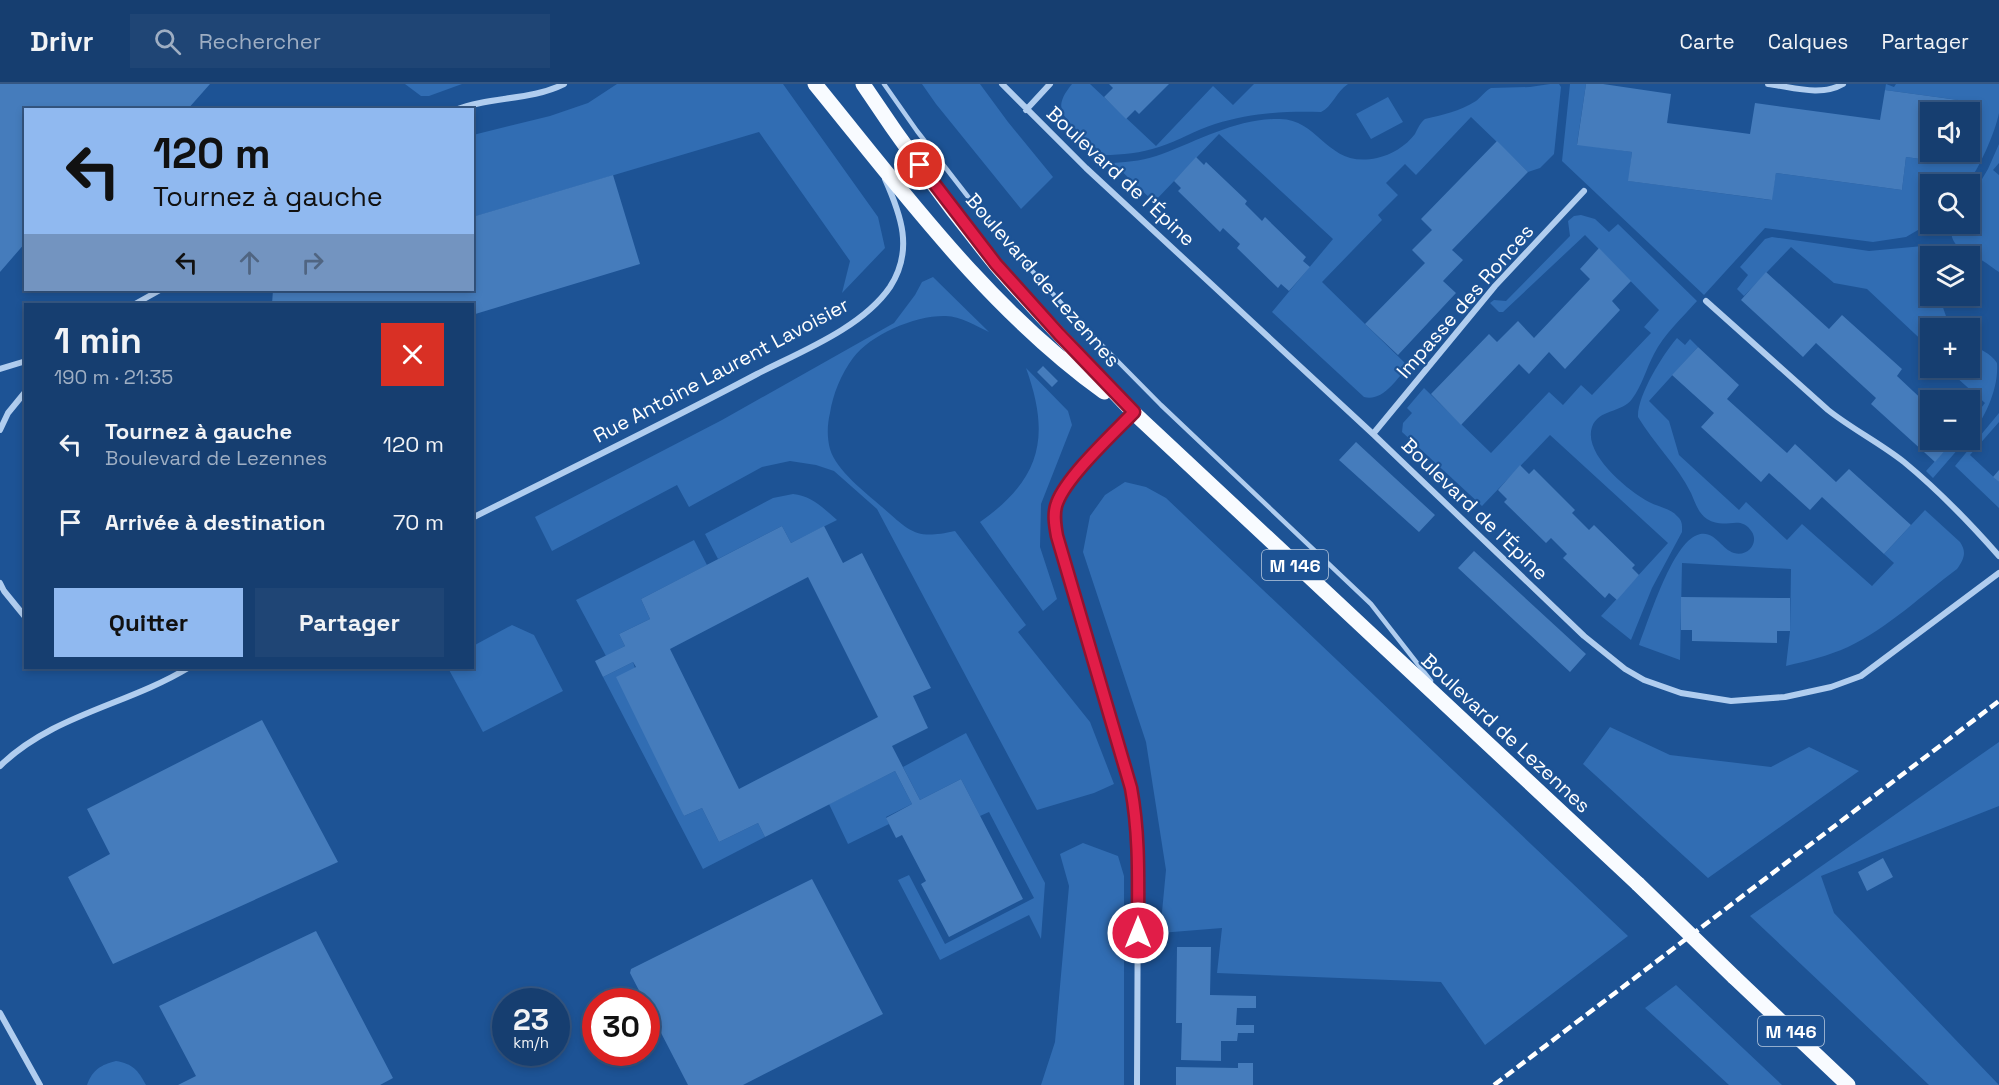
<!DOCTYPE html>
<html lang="fr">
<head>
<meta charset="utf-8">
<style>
	:root { --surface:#163e70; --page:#1f4575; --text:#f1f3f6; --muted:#9eaec3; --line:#355783; --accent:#90b9f0 }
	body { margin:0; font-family:"Space Grotesk",sans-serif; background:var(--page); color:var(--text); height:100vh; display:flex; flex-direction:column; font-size:22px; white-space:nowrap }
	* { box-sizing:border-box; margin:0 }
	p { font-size:20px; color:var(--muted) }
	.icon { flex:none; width:33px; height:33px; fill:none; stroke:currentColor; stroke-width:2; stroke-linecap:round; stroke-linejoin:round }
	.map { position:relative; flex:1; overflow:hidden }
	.drawer { position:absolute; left:24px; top:219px; width:450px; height:366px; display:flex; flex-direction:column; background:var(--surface); border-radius:0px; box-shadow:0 3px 9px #0003,0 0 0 2px var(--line) }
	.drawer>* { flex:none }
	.guide { position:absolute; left:24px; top:24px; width:450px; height:183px; border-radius:0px; box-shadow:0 3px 9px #0003,0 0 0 2px var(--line); background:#90b9f0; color:#111; overflow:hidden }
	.controls { position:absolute; left:1920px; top:18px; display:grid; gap:12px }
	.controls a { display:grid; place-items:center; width:60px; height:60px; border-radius:0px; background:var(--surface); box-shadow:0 3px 9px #0003,0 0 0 2px var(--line); font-size:30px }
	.speed { position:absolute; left:492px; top:904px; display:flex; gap:12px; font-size:30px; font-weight:700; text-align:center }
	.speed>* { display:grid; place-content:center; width:78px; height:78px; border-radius:50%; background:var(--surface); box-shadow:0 3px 9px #0003,0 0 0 2px var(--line); line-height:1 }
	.speed small { font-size:15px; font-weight:400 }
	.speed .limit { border:9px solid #d22; background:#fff; color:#111 }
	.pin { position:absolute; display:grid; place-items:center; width:51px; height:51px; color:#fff; margin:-26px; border:3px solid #fff; border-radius:50%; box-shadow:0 2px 6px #0007 }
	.me { position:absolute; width:66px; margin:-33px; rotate:0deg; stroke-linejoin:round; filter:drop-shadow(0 0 4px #0008) }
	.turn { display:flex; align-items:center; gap:21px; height:126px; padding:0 30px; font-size:27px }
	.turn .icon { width:78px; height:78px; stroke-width:2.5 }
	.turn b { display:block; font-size:42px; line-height:51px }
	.lanes { display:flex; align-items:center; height:57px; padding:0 30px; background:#0003; justify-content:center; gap:30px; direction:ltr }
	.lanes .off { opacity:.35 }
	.round { display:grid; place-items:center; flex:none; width:63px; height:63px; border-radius:0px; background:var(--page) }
	.overview { display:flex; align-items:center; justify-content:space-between; height:102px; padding:0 30px }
	h1 { font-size:36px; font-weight:700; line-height:45px }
	.primary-button { display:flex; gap:12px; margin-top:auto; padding:12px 30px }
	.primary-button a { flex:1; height:69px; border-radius:0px; background:var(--accent); color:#111; font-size:24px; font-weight:700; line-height:69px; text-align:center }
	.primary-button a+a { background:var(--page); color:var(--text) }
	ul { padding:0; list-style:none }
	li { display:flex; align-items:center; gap:18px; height:78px; padding:0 30px }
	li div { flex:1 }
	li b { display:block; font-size:22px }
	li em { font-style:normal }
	header { display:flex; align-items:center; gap:36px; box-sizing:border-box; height:84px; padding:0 30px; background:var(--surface); border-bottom:2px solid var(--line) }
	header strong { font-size:28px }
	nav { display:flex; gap:33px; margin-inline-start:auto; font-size:21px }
	.search { width:420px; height:54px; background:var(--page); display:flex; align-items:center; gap:15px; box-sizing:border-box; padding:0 21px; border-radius:0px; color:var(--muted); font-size:22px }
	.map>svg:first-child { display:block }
	.green { fill:#316db3 }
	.building { fill:#457cbc; fill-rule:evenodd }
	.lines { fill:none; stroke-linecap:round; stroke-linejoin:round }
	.lane { stroke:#b0cdef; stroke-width:4.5 }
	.street { stroke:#b0cdef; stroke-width:6 }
	.primary { stroke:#f8fbff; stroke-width:15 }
	.rail { stroke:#fff; stroke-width:4.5; stroke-dasharray:10 4.5; stroke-linecap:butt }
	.primary-bridge { stroke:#f8fbff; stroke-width:15 }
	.route-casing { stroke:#92132f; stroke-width:15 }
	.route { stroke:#e11d48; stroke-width:10 }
	.labels { text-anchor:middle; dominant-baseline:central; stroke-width:4.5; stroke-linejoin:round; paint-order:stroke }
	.shield { fill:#1d5395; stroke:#bbcbdf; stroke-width:1.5 }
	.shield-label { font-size:18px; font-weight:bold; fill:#fff }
	.street-label { font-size:20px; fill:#fff; stroke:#1d5395 }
</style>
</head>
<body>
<header>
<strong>Drivr</strong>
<div class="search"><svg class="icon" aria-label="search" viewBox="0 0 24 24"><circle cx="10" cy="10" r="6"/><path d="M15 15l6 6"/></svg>Rechercher</div>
<nav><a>Carte</a><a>Calques</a><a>Partager</a></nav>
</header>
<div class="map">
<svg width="1999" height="1001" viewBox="0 0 1999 1001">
	<rect width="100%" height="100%" fill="#1d5395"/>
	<path class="green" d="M405 0H462L429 12H421Z
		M617 0H783L878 133 885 164 842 209 850 177 759 48 473 133V51L550 32 588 19Z
		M922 0H980L1008 38 1053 93 1021 125 936 20Z
		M1072 0H1090L1156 62 1213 2 1233 21 1254 0H1348C1336 8 1332 23 1321 28 1283 27 1252 29 1215 40 1196 46 1178 57 1159 63 1141 69 1122 71 1104 71 1095 63 1087 56 1079 48 1060 30 1054 22 1072 0Z
		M1550 0H1559L1561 3 1554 70 1540 84 1528 88 1471 33 1416 91 1405 80 1386 99 1398 111 1378 131 1382 136 1322 198 1408 282C1397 295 1383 318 1364 313L1272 228 1333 155 1219 50 1154 118 1113 79C1129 78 1147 76 1162 70 1200 56 1238 34 1280 35 1321 36 1327 85 1377 74 1391 71 1406 62 1415 50 1418 44 1420 39 1425 35 1445 30 1458 28 1476 17 1481 13 1485 7 1491 4L1530 3Z
		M1570 0H1586L1577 60 1632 68 1629 97 1771 116 1776 89 1902 106 1906 73 1949 79 1951 68H1970V28H1956L1958 16 1885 6 1886 0 1894 3 1896 0H1999C1999 9 1999 20 1999 29 1995 49 1979 85 1967 100H1930V139L1906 153 1873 158 1765 144 1704 211 1562 77Z
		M1388 13 1403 38 1371 55 1356 30Z
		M1999 60V79L1993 86 1999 91V188C1994 185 1988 180 1983 177 1967 167 1947 164 1952 140H1970V115L1988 85Z
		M1581 131 1595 135 1609 148 1618 140 1697 217C1682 234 1664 250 1654 270 1646 285 1642 302 1632 315 1622 329 1598 325 1592 343 1583 370 1627 406 1649 418 1658 423 1670 424 1677 432 1683 437 1682 442 1682 448L1652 504 1631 556 1601 532 1668 459 1550 351 1482 422 1402 348 1403 339 1412 329 1407 324 1424 304 1491 369 1549 308 1563 321 1581 301 1592 311 1651 249 1644 243 1659 226 1585 151 1503 228H1499L1490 219 1494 216 1506 217 1570 152 1568 137 1574 132Z
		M1772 153 1869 167 1923 162 1935 172H1930V212H1939L1947 235 1954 244H1930V264L1867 205 1834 199 1791 163 1744 212 1737 205 1748 191 1740 183 1765 155Z
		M933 193 989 248C976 242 960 232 946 232 916 231 871 250 853 274 841 290 833 310 830 329 827 341 827 354 830 365 836 386 866 409 882 423 911 448 915 456 955 447L1026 541 1018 548 1090 638 1114 700 1094 709 1037 726 877 425 834 387 816 381 790 377 762 383 689 423 677 401 552 467 535 433 722 336 894 239 915 211 922 198Z
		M1677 254 1685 261 1690 255 1698 263 1649 317 1669 337 1679 371 1739 426 1746 418 1787 456 1802 440 1872 502 1894 479 1884 470 1925 426 1960 458C1967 468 1964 475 1957 485 1922 511 1888 544 1848 563 1828 572 1807 577 1786 582L1790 547 1791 485 1682 479 1680 576 1639 561C1649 535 1671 464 1695 452 1714 443 1720 465 1734 469 1747 473 1759 460 1752 448 1740 429 1726 447 1707 435 1698 429 1695 418 1691 409 1677 381 1654 360 1638 333 1637 312 1663 270 1677 254Z
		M1970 259C1978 265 1991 269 1997 279 1999 304 1985 334 1970 352V338L1985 319 1946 284H1970Z
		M1026 284 1068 327 1072 341 1041 420 1040 463 1057 515 1043 527 980 438C1041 395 1051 353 1026 284Z
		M1999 329V338L1970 371 1999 398V424L1955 382Z
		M1954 356H1966L1933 394 1926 387Z
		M1125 398 1146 403 1166 414 1628 852 1485 961 1441 898 1217 889 1222 844 1160 849 1166 786 1146 658 1083 468 1090 432 1105 411Z
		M793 410C812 412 823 424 837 436L791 459 782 442 718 475 705 450 773 414Z
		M694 456 707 481 641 515 650 535 619 550 625 562 606 572 576 516Z
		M512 541 534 551 563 607 483 648 448 584H472L473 562Z
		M633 578 684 732 702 724 719 758 758 739 765 753 703 785 603 593Z
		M1610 643 1670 671 1771 683 1809 663 1859 687 1708 794 1583 680Z
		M966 649 1045 799 1041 855 1029 831 940 876 898 796 909 791 945 860 1034 814 989 728 980 732 961 695 920 716 903 683Z
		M1999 658V722L1821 792 1834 829 1999 1001H1929L1750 832Z
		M895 687 912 720 886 733 889 740 848 760 829 720Z
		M1083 759 1118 772 1124 792V1001H1041L1055 958 1069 802 1060 770Z
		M1676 901 1782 1001H1729L1645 924Z
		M116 977C133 980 138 986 146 1001H87C93 985 101 981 116 977Z"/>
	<path class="building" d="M0 0H210L187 26H26V158L0 188Z
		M1109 0H1169L1139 30 1135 26 1126 35 1104 13 1113 4Z
		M1586 0H1603L1671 10 1667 39 1750 50 1755 19 1880 36 1885 6 1958 16 1956 28H1930V68H1951L1949 79 1906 73 1902 106 1776 89 1772 116 1628 97 1632 68 1577 61Z
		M1497 57 1528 88 1452 166 1463 176 1443 197 1456 209 1398 271 1365 240 1425 179 1412 166 1432 146 1421 135Z
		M1196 73 1204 81 1206 78 1247 117 1245 120 1262 137 1265 133 1306 173 1303 177 1310 183 1289 207 1281 200 1278 204 1237 164 1240 160 1223 144 1220 148 1178 107 1181 104 1174 97Z
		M613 91 640 180 472 231V220H272L273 206H472V133Z
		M1599 164 1631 197 1612 217 1620 226 1565 285 1549 268 1529 290 1519 280 1461 341 1431 310 1489 250 1497 258 1518 237 1534 254 1590 195 1580 185Z
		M1766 188 1829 245 1842 231 1902 285 1897 292 1930 323V356H1954L1935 378 1871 320 1876 314 1816 259 1803 273 1741 216Z
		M1698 263 1739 301 1727 315 1787 369 1795 360 1836 398 1849 385 1911 441 1884 470 1822 413 1810 426 1769 389 1761 398 1701 343 1714 329 1672 291Z
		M1043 282 1058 297 1052 303 1037 288Z
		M1356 358 1435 431 1419 448 1339 376Z
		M1520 381 1529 390 1534 385 1575 426 1572 429 1589 446 1594 441 1635 481 1632 484 1639 491 1617 516 1609 509 1605 514 1563 474 1567 470 1551 454 1546 459 1504 418 1507 415 1498 406Z
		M1999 386V398L1993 393Z
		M782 442 791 459 824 442 843 479 862 469 931 604 913 612 928 644 892 662 920 716 961 695 1023 815 949 853 921 800 926 797 902 751 896 754 886 734 912 720 895 687 765 753 758 739 719 758 702 724 684 732 616 593 636 583 633 578 603 593 595 577 625 562 619 550 650 535 641 515ZM808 493 878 633 739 705 670 565Z
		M1474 467 1586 570 1570 588 1458 484Z
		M1681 513 1790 514V547H1777V559L1692 557V546H1681Z
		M262 636 338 778 113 880 68 793 110 770 87 725Z
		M1883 774 1893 793 1867 807 1858 788Z
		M812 795 883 930 743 1001H688L630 889 631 885Z
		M316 847 393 994 380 1001H178L196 992 159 922Z
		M1177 863H1211L1210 911 1256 912V924H1237L1236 941H1254V949H1238L1237 957H1221V977L1181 976 1182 939H1176Z
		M1238 979H1253V1001H1176V983L1238 984Z"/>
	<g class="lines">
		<path class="lane" d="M884 0 917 47 976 123 1041 197 1078 237 1161 321 1371 520 1431 597"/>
		<path class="street" d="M1002 0 1086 84 1373 350 1584 552 1625 585 1644 596 1681 609 1731 617 1785 613 1831 603 1861 592 1999 489
			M1768 0C1792 3 1821 13 1843 0
			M455 26C490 12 530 17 564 0
			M1026 26 1050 0
			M1706 217 1828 326C1852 345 1880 359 1904 378 1938 406 1970 439 1999 472
			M135 220 160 206
			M0 285 26 277
			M1134 329C1113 350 1067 392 1057 419 1053 429 1055 441 1057 451L1124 676 1136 729 1138 784 1137 1001
			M0 346 8 329 26 307
			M1373 350 1495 202 1584 107
			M472 434C568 386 663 340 757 290 800 268 862 244 890 203 914 166 901 131 885 95
			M0 499 4 507 26 534
			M125 584H128
			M0 682C52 631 127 621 188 584
			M0 929 40 1001"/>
		<path class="primary" d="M815 0C904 109 989 225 1104 308
			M863 0C904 62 949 123 996 181 1040 232 1087 280 1134 329L1638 800
			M1734 893 1848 1001"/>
		<path class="rail" d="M1494 1001 1999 617"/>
		<path class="primary-bridge" d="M1638 800 1734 893"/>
	</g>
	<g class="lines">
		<g class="route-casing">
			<path id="route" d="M920 81 996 180 1059 250 1134 328C1113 350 1067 392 1057 419 1053 429 1055 441 1057 452L1131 704C1140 752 1138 800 1138 849"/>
		</g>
		<use href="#route" class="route"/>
	</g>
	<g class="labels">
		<g class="shield">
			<rect x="1262" y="466" width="66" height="30" rx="4.5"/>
			<rect x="1758" y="932" width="66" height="30" rx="4.5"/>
		</g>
		<g class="shield-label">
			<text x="1295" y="481">M 146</text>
			<text x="1791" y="947">M 146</text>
		</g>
		<g class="street-label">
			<text transform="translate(1121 92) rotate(43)">Boulevard de l'Épine</text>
			<text transform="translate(1043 196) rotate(49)">Boulevard de Lezennes</text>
			<text transform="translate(1465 217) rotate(-49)">Impasse des Ronces</text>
			<text transform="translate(721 286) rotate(-28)">Rue Antoine Laurent Lavoisier</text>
			<text transform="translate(1475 425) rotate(44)">Boulevard de l'Épine</text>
			<text transform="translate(1506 649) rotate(43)">Boulevard de Lezennes</text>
		</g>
	</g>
</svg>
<div class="controls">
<a><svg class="icon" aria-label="sound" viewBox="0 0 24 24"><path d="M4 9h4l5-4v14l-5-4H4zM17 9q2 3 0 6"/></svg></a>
<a><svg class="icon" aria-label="search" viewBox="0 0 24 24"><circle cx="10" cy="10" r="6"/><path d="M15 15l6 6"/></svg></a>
<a><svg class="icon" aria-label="layers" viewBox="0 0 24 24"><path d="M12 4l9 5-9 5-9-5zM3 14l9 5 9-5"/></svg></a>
<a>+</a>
<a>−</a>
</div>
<div class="speed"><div>23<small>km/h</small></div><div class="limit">30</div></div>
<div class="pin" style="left:920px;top:81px;background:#d93025"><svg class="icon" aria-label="arrive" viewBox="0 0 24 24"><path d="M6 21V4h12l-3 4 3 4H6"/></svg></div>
<svg class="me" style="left:1138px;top:849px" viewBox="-20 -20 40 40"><circle r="17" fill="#e11d48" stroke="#fff" stroke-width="3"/><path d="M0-11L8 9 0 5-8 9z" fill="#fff"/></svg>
<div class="guide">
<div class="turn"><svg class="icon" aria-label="left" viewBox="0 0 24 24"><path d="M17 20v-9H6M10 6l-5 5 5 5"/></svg><div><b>120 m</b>Tournez à gauche</div></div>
<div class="lanes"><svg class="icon" aria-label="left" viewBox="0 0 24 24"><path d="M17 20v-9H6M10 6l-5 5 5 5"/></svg><svg class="icon off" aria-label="ahead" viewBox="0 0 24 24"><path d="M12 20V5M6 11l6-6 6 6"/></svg><svg class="icon off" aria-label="right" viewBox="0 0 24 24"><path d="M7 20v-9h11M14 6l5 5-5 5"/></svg></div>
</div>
<section class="drawer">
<div class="overview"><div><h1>1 min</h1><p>190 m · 21:35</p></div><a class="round" style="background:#d93025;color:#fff"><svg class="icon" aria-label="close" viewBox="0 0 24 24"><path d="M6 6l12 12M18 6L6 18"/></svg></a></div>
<ul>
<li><svg class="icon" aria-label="left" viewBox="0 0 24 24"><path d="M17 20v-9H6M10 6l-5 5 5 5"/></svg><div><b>Tournez à gauche</b><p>Boulevard de Lezennes</p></div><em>120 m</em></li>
<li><svg class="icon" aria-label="arrive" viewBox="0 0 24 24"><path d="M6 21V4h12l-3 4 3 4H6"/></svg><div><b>Arrivée à destination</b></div><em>70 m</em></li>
</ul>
<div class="primary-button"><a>Quitter</a><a>Partager</a></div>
</section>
</div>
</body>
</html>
